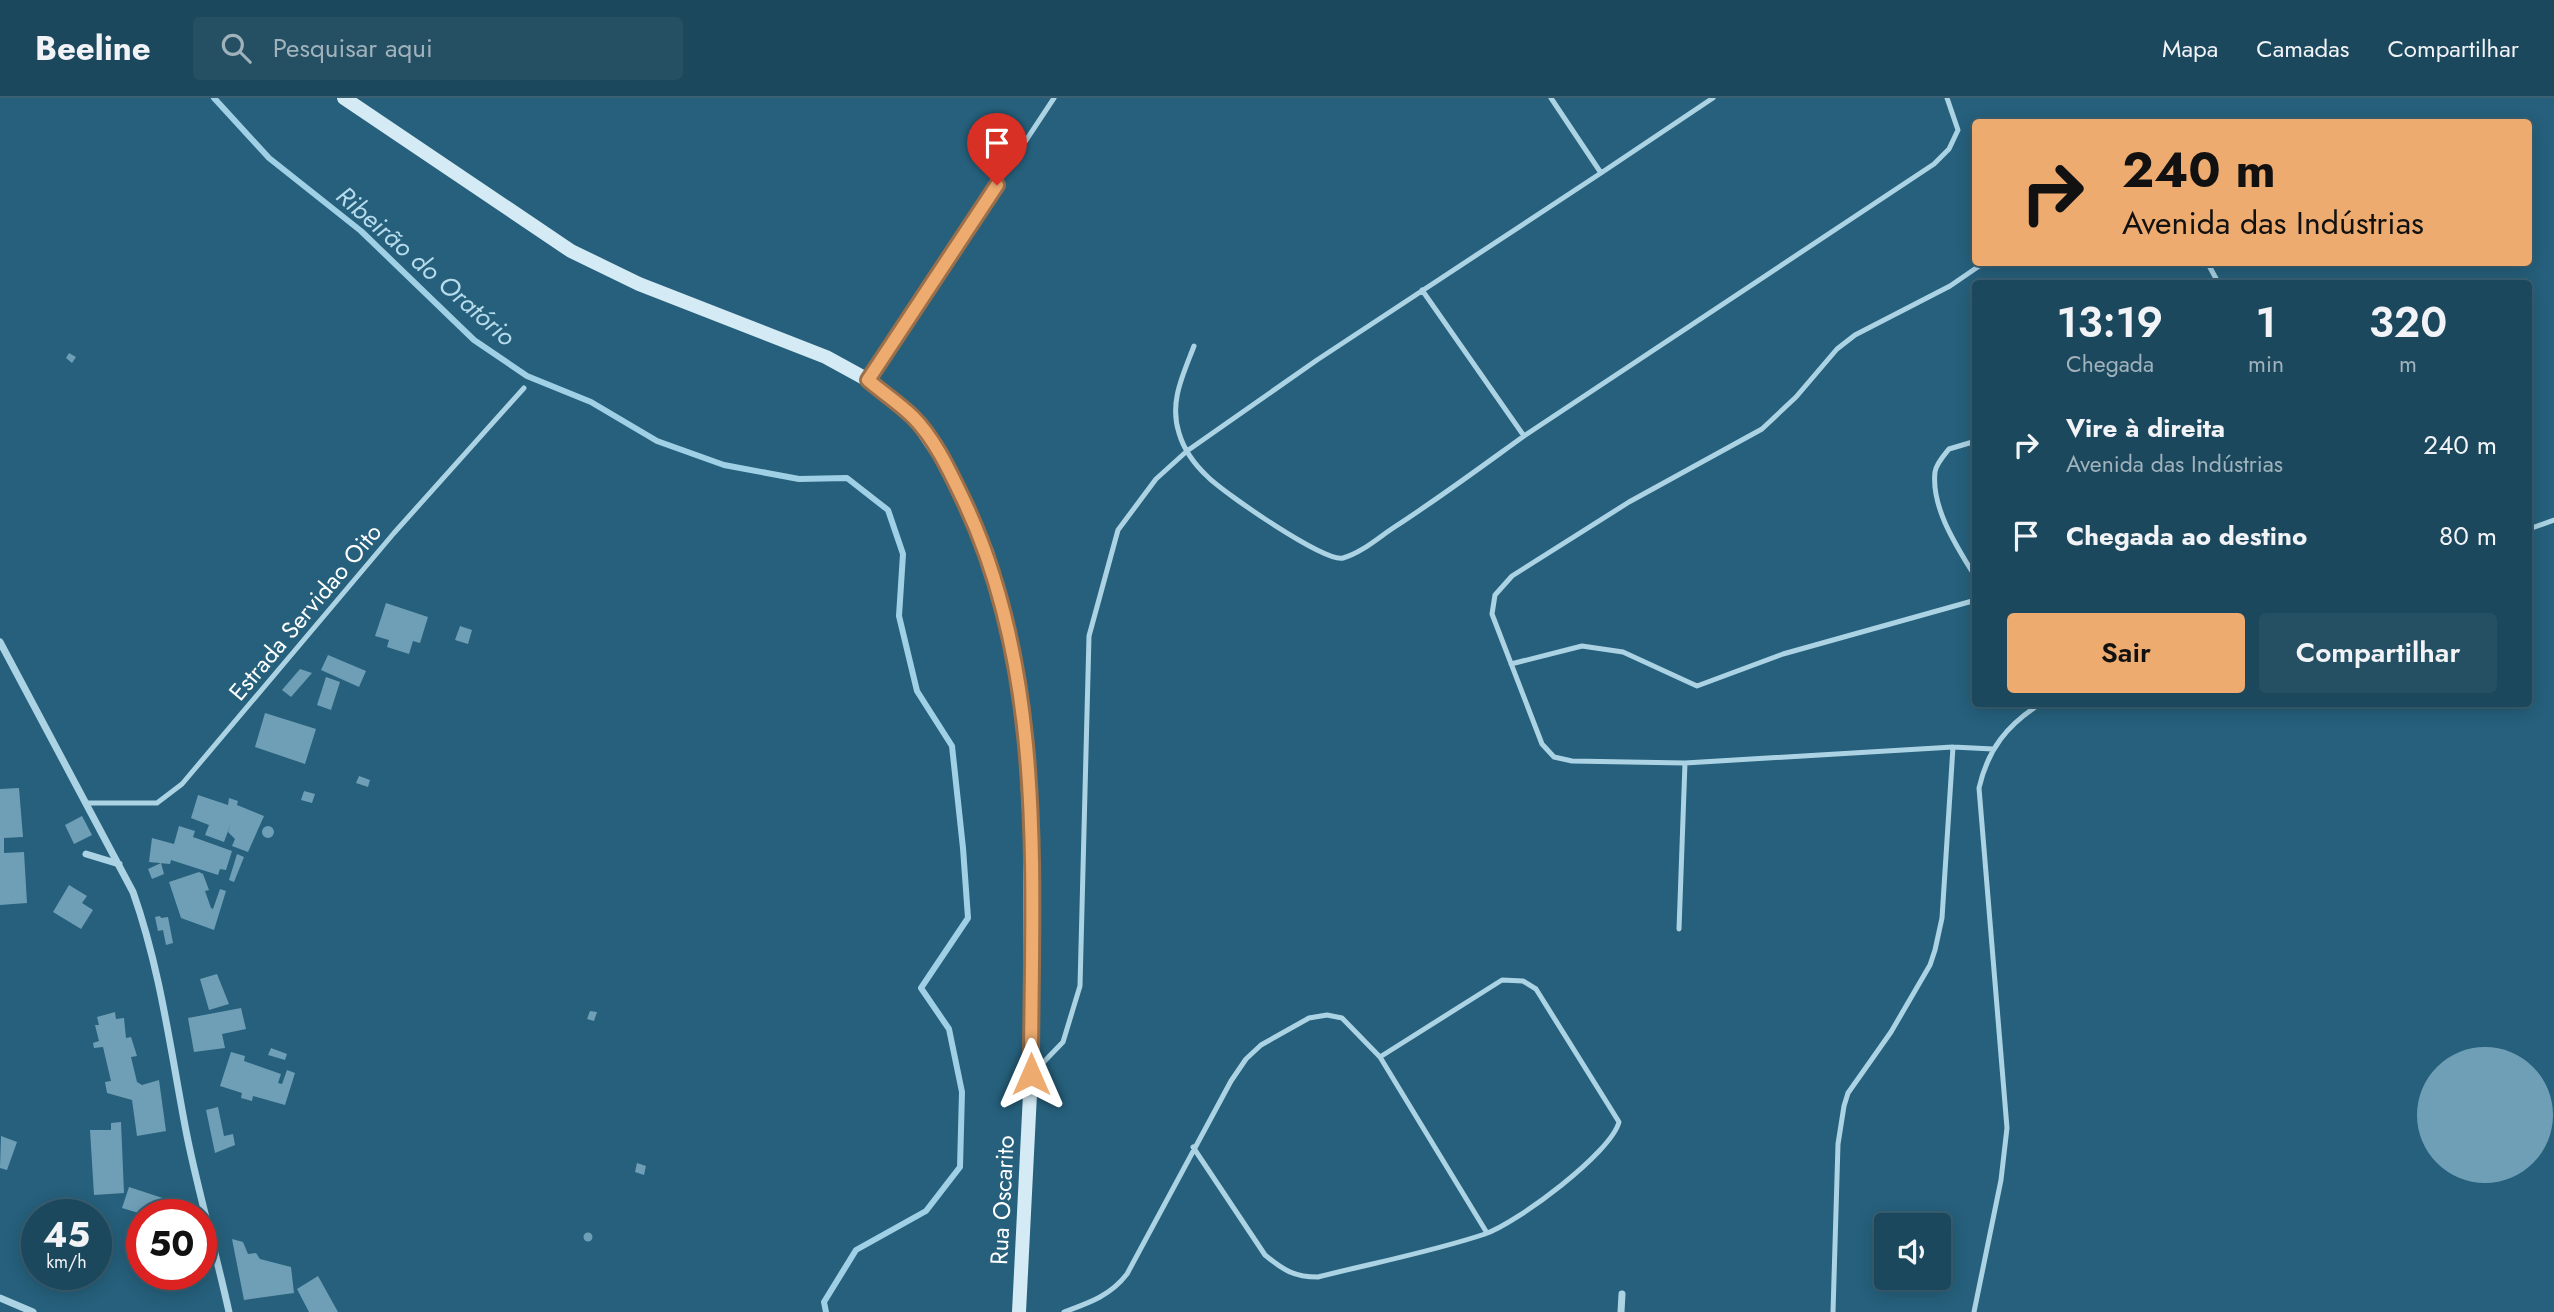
<!DOCTYPE html>
<html lang="pt">
<head>
<meta charset="utf-8">
<style>
	:root { --surface:#1c485d; --page:#254f63; --text:#f1f3f6; --muted:#a0b2bc; --line:#3a6072; --accent:#edab70 }
	body { margin:0; font-family:Jost,sans-serif; background:var(--page); color:var(--text); height:100vh; display:flex; flex-direction:column; font-size:26px; white-space:nowrap }
	* { box-sizing:border-box; margin:0 }
	p { font-size:23px; color:var(--muted) }
	.icon { flex:none; width:38px; height:38px; fill:none; stroke:currentColor; stroke-width:2; stroke-linecap:round; stroke-linejoin:round }
	.map { position:relative; flex:1; overflow:hidden }
	.side { position:absolute; left:1972px; top:182px; width:560px; height:427px; display:flex; flex-direction:column; background:var(--surface); border-radius:7px; box-shadow:0 4px 18px #0003,0 0 0 2px var(--line) }
	.side>* { flex:none }
	.guide { position:absolute; left:1972px; top:21px; width:560px; height:147px; border-radius:7px; box-shadow:0 4px 18px #0003,0 0 0 2px var(--line); background:#edab70; color:#111; overflow:hidden }
	.fabs { position:absolute; left:1874px; top:1115px; display:grid; gap:14px }
	.fabs a { display:grid; place-items:center; width:77px; height:77px; border-radius:7px; background:var(--surface); box-shadow:0 4px 18px #0003,0 0 0 2px var(--line); font-size:35px }
	.speed { position:absolute; left:21px; top:1101px; display:flex; gap:14px; font-size:35px; font-weight:700; text-align:center }
	.speed>* { display:grid; place-content:center; width:91px; height:91px; border-radius:50%; background:var(--surface); box-shadow:0 4px 18px #0003,0 0 0 2px var(--line); line-height:1 }
	.speed small { font-size:18px; font-weight:400 }
	.speed .limit { border:10px solid #d22; background:#fff; color:#111 }
	.pin { position:absolute; display:grid; place-items:center; width:60px; height:60px; color:#fff; margin:-72px -30px; border-radius:50% 50% 50% 0; rotate:-45deg; box-shadow:0 0 7px #0007 }
	.pin .icon { rotate:45deg }
	.me { position:absolute; width:77px; margin:-38px; rotate:0deg; stroke-linejoin:round; filter:drop-shadow(0 0 5px #0008) }
	.turn { display:flex; align-items:center; gap:24px; height:147px; padding:0 35px; font-size:32px }
	.turn .icon { width:91px; height:91px; stroke-width:2.5 }
	.turn b { display:block; font-size:49px; line-height:60px }
	.eta { display:flex; justify-content:space-evenly; align-items:center; height:119px; text-align:center }
	.eta b { font-size:42px; font-weight:600; line-height:49px }
	.action { display:flex; gap:14px; margin-top:auto; padding:14px 35px }
	.action a { flex:1; height:80px; border-radius:7px; background:var(--accent); color:#111; font-size:28px; font-weight:600; line-height:80px; text-align:center }
	.action a+a { background:var(--page); color:var(--text) }
	ul { padding:0; list-style:none }
	li { display:flex; align-items:center; gap:21px; height:91px; padding:0 35px }
	li div { flex:1 }
	li b { display:block; font-size:26px }
	li em { font-style:normal }
	header { display:flex; align-items:center; gap:42px; box-sizing:border-box; height:98px; padding:0 35px; background:var(--surface); border-bottom:2px solid var(--line) }
	header strong { font-size:33px }
	nav { display:flex; gap:38px; margin-inline-start:auto; font-size:24px }
	.search { width:490px; height:63px; background:var(--page); display:flex; align-items:center; gap:18px; box-sizing:border-box; padding:0 24px; border-radius:7px; color:var(--muted); font-size:26px }
	.map>svg:first-child { display:block }
	.lines { fill:none; stroke-linecap:round; stroke-linejoin:round }
	.stream { stroke:#9fd0e5; stroke-width:6 }
	.building { fill:#6f9fb6 }
	.service { stroke:#abd3e4; stroke-width:5 }
	.minor { stroke:#abd3e4; stroke-width:7 }
	.secondary { stroke:#d4eaf4; stroke-width:14 }
	.route-casing { stroke:#9a6f49; stroke-width:18 }
	.route { stroke:#edab70; stroke-width:12 }
	.labels { text-anchor:middle; dominant-baseline:central; stroke-width:7; stroke-linejoin:round; paint-order:stroke }
	.street-label { font-size:24px; fill:#fff; stroke:#26607c }
	.water-label { font-size:26px; font-style:italic; fill:#b6dcec; stroke:#26607c }
</style>
</head>
<body>
<header>
<strong>Beeline</strong>
<div class="search"><svg class="icon" aria-label="search" viewBox="0 0 24 24"><circle cx="10" cy="10" r="6"/><path d="M15 15l6 6"/></svg>Pesquisar aqui</div>
<nav><a>Mapa</a><a>Camadas</a><a>Compartilhar</a></nav>
</header>
<div class="map">
<svg width="2554" height="1214" viewBox="0 0 2554 1214">
	<rect width="100%" height="100%" fill="#26607c"/>
	<g class="lines">
		<path class="stream" d="M214 0 269 60 361 133 474 242 527 278 591 304 657 343 724 367 799 381 847 380 888 412 903 456 899 518 917 593 952 648 963 750 968 820 921 890 949 931 962 994 960 1069 926 1113 856 1152 824 1204 826 1214"/>
	</g>
	<path class="building" d="M69 255 76 259 72 265 66 260Z
		M386 505 428 519 420 545 413 543 409 556 387 549 389 542 375 538Z
		M460 528 472 532 468 546 455 542Z
		M328 557 366 573 359 589 321 572Z
		M300 571 312 575 291 599 282 592Z
		M326 579 340 584 331 612 317 607Z
		M265 615 316 631 305 666 255 649Z
		M359 678 370 682 368 689 356 685Z
		M19 690 23 739 4 740V755L24 754 27 805 0 807V691Z
		M304 693 315 696 312 705 301 702Z
		M198 697 228 707 229 700 238 703 237 707 264 718 248 754 232 748 235 741 228 734 231 725 224 744 205 737 209 727 191 720Z
		M82 718 92 737 74 746 65 727Z
		M262 734a6 6 0 1 1 12 0a6 6 0 1 1-12 0Z
		M179 728 195 733 193 739 232 753 226 772 220 771 218 777 171 762 170 766 149 764 152 740 174 746Z
		M237 756 244 759 234 784 229 782Z
		M161 765 164 776 152 781 148 771Z
		M199 774 203 776 209 792 205 793 211 810 213 811 220 791 226 793 214 832 181 820 169 784Z
		M69 787 87 798 82 805 93 812 81 831 53 814Z
		M160 818 161 820 168 819 173 845 166 847 163 832 158 833 155 819Z
		M217 876 229 906 209 912 200 881Z
		M241 910 246 931 222 936 225 950 194 954 188 920Z
		M590 913 597 914 594 923 587 921Z
		M115 914 116 921 124 920 126 940 131 939 137 958 131 959 137 984 142 987 159 982 166 1033 137 1038 132 1002 107 995 105 984 111 983 103 949 94 950 93 945 99 943 95 927H99L97 919Z
		M2417 1017a68 68 0 1 1 136 0a68 68 0 1 1-136 0Z
		M271 950 287 956 285 962 268 957Z
		M231 954 245 958 244 963 281 976 278 985 282 986 287 972 295 975 285 1007 253 998 252 1003 241 1000 242 995 220 988Z
		M218 1009 224 1038 233 1036 235 1047 215 1055 206 1012Z
		M121 1024 124 1095 94 1097 90 1032H111V1025Z
		M1 1038 17 1044 7 1072 0 1070Z
		M637 1065 646 1068 644 1077 635 1074Z
		M129 1089 181 1106 183 1116H142L122 1110Z
		M583.5 1139a4.5 4.5 0 1 1 9 0a4.5 4.5 0 1 1-9 0Z
		M232 1141 243 1144 248 1156 256 1155 260 1161 291 1169 294 1195 244 1202Z
		M318 1178 338 1214H309L297 1191Z"/>
	<g class="lines">
		<path class="service" d="M1601 75 1713 0
			M2207 164 2219 186
			M1422 192 1524 338 1934 66 1949 51 1958 32 1947 0
			M1194 248C1183 277 1169 304 1179 335 1184 352 1195 367 1208 379 1224 395 1325 465 1343 460 1361 455 1378 440 1393 430 1438 401 1481 369 1524 338
			M869 280 1054 0
			M1976 343 1949 351C1944 357 1936 366 1935 374 1931 411 1958 450 1976 480
			M2529 431 2554 422
			M1511 566 1582 548 1623 554 1697 588 1783 556 1976 502
			M1685 665 1572 663 1554 659 1542 646 1492 516 1495 497 1512 478 1629 404 1762 331 1796 299 1837 251 1855 237 1950 188 1985 164
			M87 705H157L182 686 394 435 524 290
			M1679 831 1685 665 1953 649 1993 651
			M1380 959 1487 1135
			M1035 973 1063 944 1080 888 1089 538 1118 432 1156 381 1187 353 1317 262 1601 75 1551 0
			M1064 1214C1089 1205 1110 1198 1127 1176L1231 983 1246 961 1261 947 1309 920 1327 917 1342 920 1380 959 1502 882 1523 883 1536 891 1619 1024C1611 1055 1517 1125 1485 1136 1431 1154 1373 1165 1318 1179 1294 1179 1283 1172 1265 1157L1193 1049
			M1833 1214 1838 1046 1844 1008 1848 995 1891 934 1930 867 1935 852 1942 820 1953 649
			M1974 1214 2001 1082 2007 1030 1979 690C1988 651 2007 627 2040 606"/>
		<path class="minor" d="M0 544 133 794C161 873 171 956 187 1038 199 1097 216 1155 229 1214
			M86 756 119 766
			M0 1200 33 1214
			M1621 1214 1622 1196"/>
		<path class="secondary" d="M344 0 571 153 639 186 826 259 868 282 915 321 946 367 987 454 1007 524 1024 622 1030 731 1031 976 1019 1214"/>
	</g>
	<g class="lines">
		<g class="route-casing">
			<path id="route" d="M997 87 868 282C883 295 900 306 913 319 935 341 950 374 963 401 1048 579 1031 784 1031 976"/>
		</g>
		<use href="#route" class="route"/>
	</g>
	<g class="labels">
		<g class="street-label">
			<text transform="translate(305 514) rotate(-50)">Estrada Servidao Oito</text>
			<text transform="translate(1002 1102) rotate(-87)">Rua Oscarito</text>
		</g>
		<g class="water-label">
			<text transform="translate(426 168) rotate(41)">Ribeirão do Oratório</text>
		</g>
	</g>
</svg>
<div class="fabs">
<a><svg class="icon" aria-label="sound" viewBox="0 0 24 24"><path d="M4 9h4l5-4v14l-5-4H4zM17 9q2 3 0 6"/></svg></a>
</div>
<div class="speed"><div>45<small>km/h</small></div><div class="limit">50</div></div>
<div class="pin" style="left:997px;top:87px;background:#d93025"><svg class="icon" aria-label="arrive" viewBox="0 0 24 24"><path d="M6 21V4h12l-3 4 3 4H6"/></svg></div>
<svg class="me" style="left:1031px;top:976px" viewBox="-20 -20 40 40"><path d="M0-17L14 15 0 8-14 15z" fill="#edab70" stroke="#fff" stroke-width="4"/></svg>
<div class="guide">
<div class="turn"><svg class="icon" aria-label="right" viewBox="0 0 24 24"><path d="M7 20v-9h11M14 6l5 5-5 5"/></svg><div><b>240 m</b>Avenida das Indústrias</div></div>
</div>
<section class="side">
<div class="eta">
<div><b>13:19</b><p>Chegada</p></div>
<div><b>1</b><p>min</p></div>
<div><b>320</b><p>m</p></div>
</div>
<ul>
<li><svg class="icon" aria-label="right" viewBox="0 0 24 24"><path d="M7 20v-9h11M14 6l5 5-5 5"/></svg><div><b>Vire à direita</b><p>Avenida das Indústrias</p></div><em>240 m</em></li>
<li><svg class="icon" aria-label="arrive" viewBox="0 0 24 24"><path d="M6 21V4h12l-3 4 3 4H6"/></svg><div><b>Chegada ao destino</b></div><em>80 m</em></li>
</ul>
<div class="action"><a>Sair</a><a>Compartilhar</a></div>
</section>
</div>
</body>
</html>
